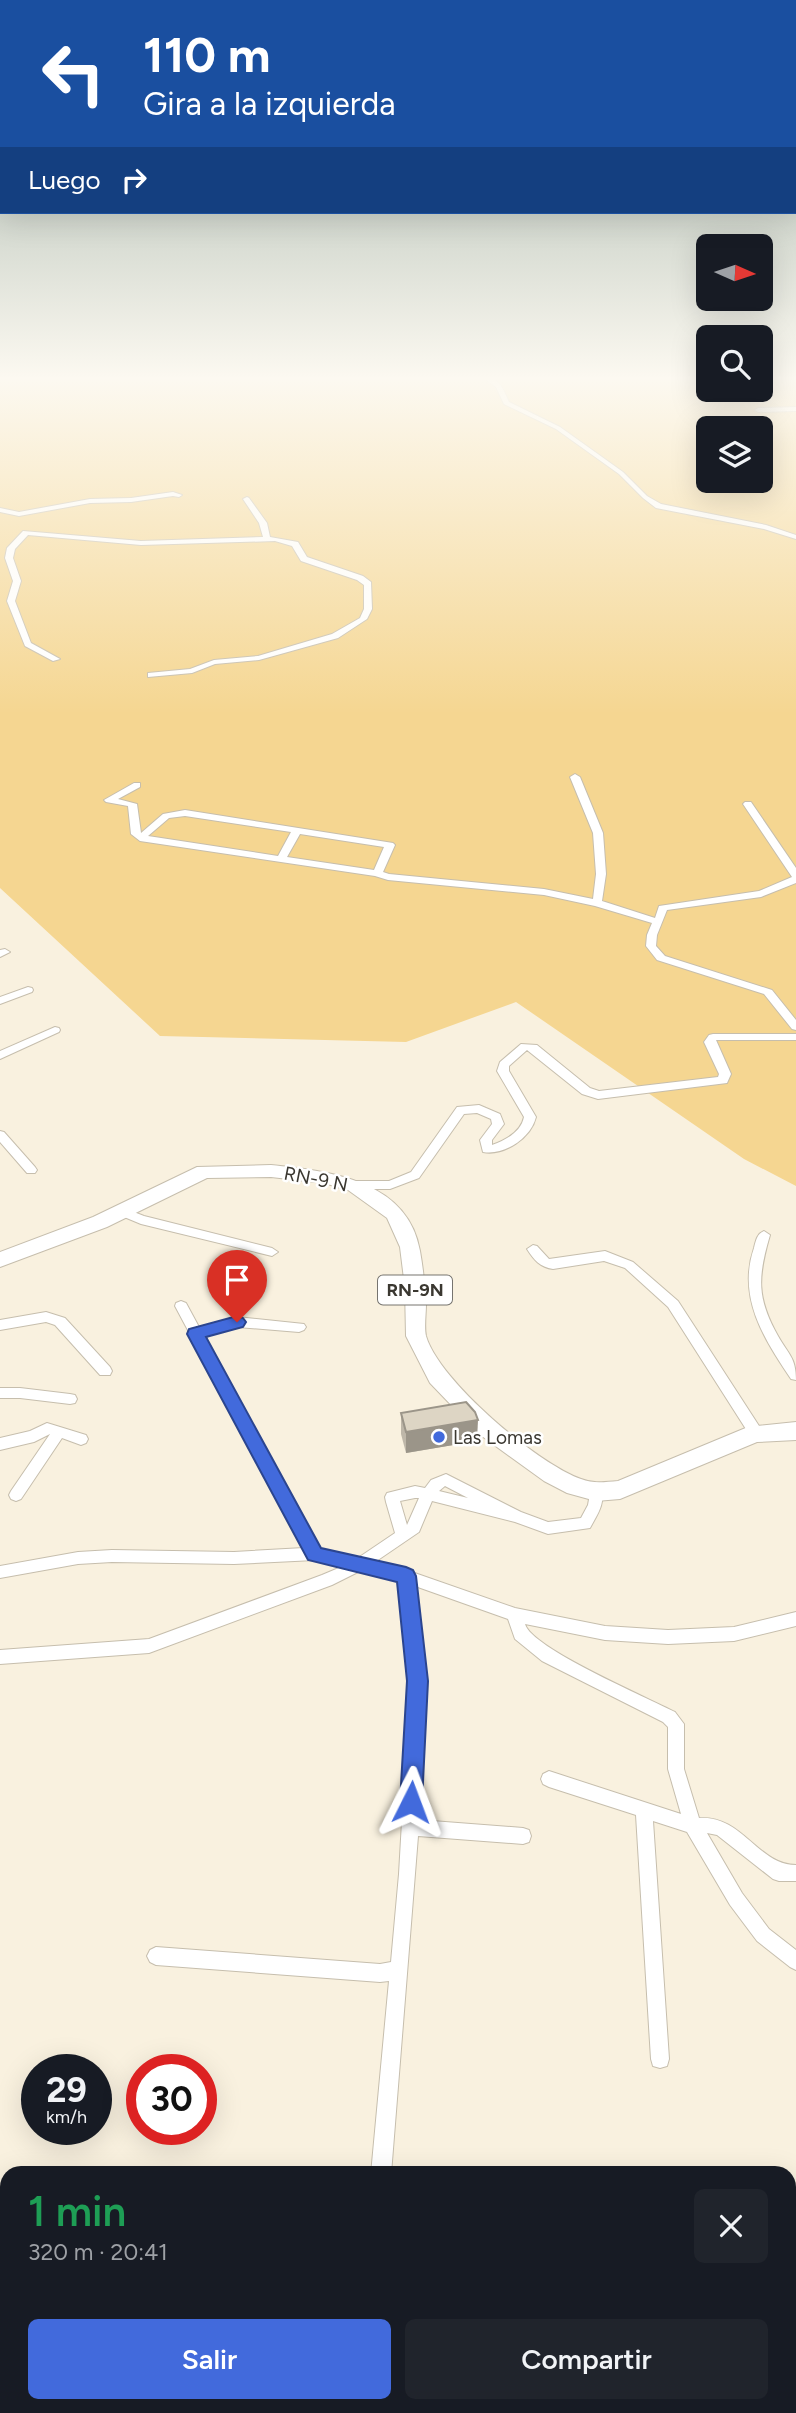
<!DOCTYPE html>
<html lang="es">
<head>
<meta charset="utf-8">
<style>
	:root { --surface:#171b24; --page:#20242c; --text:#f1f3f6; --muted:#9ea1a6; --accent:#426adc }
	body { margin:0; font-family:Figtree,sans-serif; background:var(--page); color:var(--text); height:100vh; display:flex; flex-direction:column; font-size:26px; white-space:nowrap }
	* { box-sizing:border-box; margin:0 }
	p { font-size:23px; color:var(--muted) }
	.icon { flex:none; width:38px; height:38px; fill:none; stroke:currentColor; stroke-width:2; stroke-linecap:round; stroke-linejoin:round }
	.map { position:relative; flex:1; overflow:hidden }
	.details { position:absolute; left:0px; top:2166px; width:796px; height:247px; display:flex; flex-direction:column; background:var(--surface); border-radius:21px 21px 0 0; box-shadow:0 7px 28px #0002 }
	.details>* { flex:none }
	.banner { position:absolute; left:0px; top:0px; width:796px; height:214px; box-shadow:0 7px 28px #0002; background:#1a4fa0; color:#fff; overflow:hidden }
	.needle { width:46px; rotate:93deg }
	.fabs { position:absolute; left:696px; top:234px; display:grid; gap:14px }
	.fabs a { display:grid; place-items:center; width:77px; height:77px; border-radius:10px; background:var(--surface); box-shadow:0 7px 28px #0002; font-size:35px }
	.speed { position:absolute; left:21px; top:2054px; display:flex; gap:14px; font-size:35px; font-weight:700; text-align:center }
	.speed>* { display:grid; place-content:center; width:91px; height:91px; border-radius:50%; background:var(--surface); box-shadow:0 7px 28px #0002; line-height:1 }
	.speed small { font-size:18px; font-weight:400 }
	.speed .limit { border:10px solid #d22; background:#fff; color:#111 }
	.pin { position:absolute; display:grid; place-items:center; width:60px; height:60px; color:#fff; margin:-72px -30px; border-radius:50% 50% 50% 0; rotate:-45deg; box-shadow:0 0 7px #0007 }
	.pin .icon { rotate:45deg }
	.me { position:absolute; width:77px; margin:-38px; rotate:3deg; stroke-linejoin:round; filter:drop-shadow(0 0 5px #0008) }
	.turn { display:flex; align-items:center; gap:24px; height:147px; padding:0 28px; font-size:32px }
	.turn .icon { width:91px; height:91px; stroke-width:2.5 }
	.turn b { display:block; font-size:49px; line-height:60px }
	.then { display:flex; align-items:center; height:66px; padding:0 28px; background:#0003; gap:14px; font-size:26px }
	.round { display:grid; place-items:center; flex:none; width:74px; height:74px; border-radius:10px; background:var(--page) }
	.headline { display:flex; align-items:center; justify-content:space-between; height:119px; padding:0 28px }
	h1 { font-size:42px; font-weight:600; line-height:52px; color:#1e9e55 }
	.cta { display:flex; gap:14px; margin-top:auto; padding:14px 28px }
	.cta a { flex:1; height:80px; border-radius:10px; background:var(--accent); color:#fff; font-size:28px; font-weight:600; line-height:80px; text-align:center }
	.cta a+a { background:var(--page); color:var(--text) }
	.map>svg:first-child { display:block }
	.green { fill:#f5d691; fill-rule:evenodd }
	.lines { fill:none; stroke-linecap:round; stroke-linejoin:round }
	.minor-casing { stroke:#c6bead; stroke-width:2 }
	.primary-casing { stroke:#c6bead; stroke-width:2 }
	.minor { fill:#fff; fill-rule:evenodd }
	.primary { fill:#fff; fill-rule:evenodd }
	.wall { fill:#beb7a9 }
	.shaded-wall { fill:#9b9589 }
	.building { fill:#ddd5c4; stroke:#9b9589; stroke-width:2 }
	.route { fill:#426adc; stroke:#2b458f; stroke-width:2 }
	.poi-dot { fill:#426adc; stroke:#fff; stroke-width:2.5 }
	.labels { text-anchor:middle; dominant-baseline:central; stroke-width:5; stroke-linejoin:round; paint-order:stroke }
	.shield { fill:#fff; stroke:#76746f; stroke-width:2 }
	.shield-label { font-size:18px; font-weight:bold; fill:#3b3831 }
	.street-label { font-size:19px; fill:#3b3831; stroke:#fff }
	.poi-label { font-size:19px; fill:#3b3831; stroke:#fff; text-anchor:start }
</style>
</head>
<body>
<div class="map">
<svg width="796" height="2413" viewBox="0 0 796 2413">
	<rect width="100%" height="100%" fill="#f9f1df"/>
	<path class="green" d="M0 376H709V390H761V376H796V1186L744 1159 516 1002 406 1042 160 1036 0 888ZM709 429H761V481H709Z"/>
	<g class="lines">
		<g class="minor-casing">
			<path id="minor" d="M481 376C498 376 503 388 509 402L560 427 623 472 647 496 661 504 766 525 796 535V539L764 529 656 508 643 498 619 474 556 429 504 404 496 387Z
				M761 376H796V377L761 379Z
				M796 407V411L758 412 755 410 758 408Z
				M173 492 182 495 179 497 173 496 131 502 90 503 19 516 0 512V508L19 512 90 499 131 498Z
				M247 497 249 498 267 523 270 537 298 542 307 557 363 576 371 582 372 609 367 619 338 638 259 660 215 664 192 673 148 677V673L190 669 214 660 258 656 332 634 360 618 364 609V585L357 580 301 561 292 546 275 541 141 545 28 535 15 549 13 558 21 581 15 601 31 643 60 659 53 661 25 646 7 601 13 581 5 558 7 548 23 531 141 541 263 537 259 523 243 499Z
				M575 774 580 777 603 833 606 874 602 901 655 918 659 906 759 891 792 877 743 804 745 802H751L796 868V883L761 897 667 910 657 935 656 946 665 956 772 990 796 1020V1030L792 1029 764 994 657 960 646 946 647 935 652 923 595 906 544 895 388 880 375 876 140 841 131 834 128 806 106 802 104 800 134 783H140V787L118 799 137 804 141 833 163 814 185 810 393 843 395 845 383 872 389 874 544 889 593 899 596 874 593 833 570 777ZM185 816 291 832 278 856 148 836 169 818ZM300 834 384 847 374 870 287 857Z
				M5 949 10 952 0 957V950Z
				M28 987 32 988 33 990 32 992 0 1004V997Z
				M55 1027 59 1028 60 1030 59 1032 0 1059V1051Z
				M713 1034H796V1040H716L731 1074 727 1083 598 1099 582 1094 527 1050 509 1066V1071L536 1117C531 1138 504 1156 483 1152L480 1140 492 1124 491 1119 477 1113 464 1114 419 1178 390 1189H354L348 1185 354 1181H389L411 1172 457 1107 479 1105 500 1114 504 1124 492 1140V1145C506 1140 521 1132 524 1117L497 1071 500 1062 521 1044 537 1045 590 1088 599 1091 718 1077 719 1074 704 1042 709 1035Z
				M0 1131 4 1132 35 1167 37 1170 35 1173H27L0 1142Z
				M121 1207 144 1216 272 1248 278 1252 272 1256 141 1224 117 1214 115 1211Z
				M764 1231 770 1235C758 1276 756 1297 778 1336 788 1354 796 1357 796 1380L791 1379C764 1339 737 1297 754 1248 756 1240 757 1234 764 1231Z
				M533 1245 537 1246 549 1259 605 1251 633 1262 678 1301 761 1429 763 1433 761 1437 756 1438 751 1437 668 1307 625 1268 604 1261 553 1269C540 1267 534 1260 527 1249Z
				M181 1301 186 1303 199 1327 237 1317 304 1324 306 1327 304 1330 299 1332 237 1327 204 1336 320 1549 358 1558 395 1533 386 1502 385 1497 387 1493 415 1486 425 1488 431 1480 446 1474 521 1512 548 1522 581 1518 588 1505 591 1488 596 1486 601 1488C606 1503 597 1515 590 1528L548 1534 515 1522 432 1501 419 1532 375 1562 406 1570 515 1608 605 1626 668 1630 734 1627 796 1612V1626L734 1641 668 1644 605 1640 525 1624C531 1648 648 1698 675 1712L684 1724V1769L699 1818C742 1815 758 1865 796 1865V1881H779L773 1879 717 1835 707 1833 742 1893 769 1929 796 1950V1970L790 1967 757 1941 730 1905 687 1832 653 1821 669 2059 667 2066 660 2068 653 2066 651 2059 636 1815 549 1787 543 1784 541 1779 543 1774 549 1771 681 1814 668 1769V1727L663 1722 542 1661 515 1639 508 1619 415 1586 426 1681 419 1820 523 1828 529 1830 531 1836 529 1842 523 1844 418 1836 391 2174H371L389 1981 380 1982 156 1965 150 1962 147 1956 150 1950 156 1947 380 1964 391 1962 399 1874 410 1681 399 1581 360 1571 332 1585 149 1653 0 1664V1650L149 1639 322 1575 341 1567 315 1560 234 1564 112 1562 78 1564 0 1578V1566L78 1552 112 1550 234 1552 304 1548 175 1306 176 1303ZM445 1486 468 1498 439 1491ZM415 1498H419L407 1525 400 1501Z
				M46 1312 65 1318 110 1367 112 1371 110 1375H100L55 1325 46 1322 0 1330V1320Z
				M0 1388H20L70 1394 75 1395 77 1399 75 1403 70 1404 20 1398H0Z
				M47 1423 86 1435 88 1439 86 1443 81 1445 62 1438 21 1499 16 1501 11 1499 9 1495 11 1491 50 1434 34 1442 0 1450V1438L30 1431Z"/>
		</g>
		<g class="primary-casing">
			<path id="primary" d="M271 1165C329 1171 408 1180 420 1251 423 1268 425 1286 426 1304 426 1314 424 1327 426 1336 439 1381 538 1464 581 1479 593 1484 605 1482 618 1481L748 1427 796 1422V1440L757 1442 620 1499 596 1501 567 1493 544 1481 479 1434 430 1383 406 1336 405 1287 400 1247 387 1218 348 1190 324 1183 271 1177 207 1178 107 1227 0 1267V1252L93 1217 197 1167Z"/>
		</g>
		<use href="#minor" class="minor"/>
		<use href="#primary" class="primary"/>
	</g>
	<path class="wall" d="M401 1413 477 1441 406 1453 401 1434Z"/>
	<path class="shaded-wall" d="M478 1420 477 1441 406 1453V1432Z"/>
	<path class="building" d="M466 1402 475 1412 478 1420 406 1432 401 1413Z"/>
	<linearGradient id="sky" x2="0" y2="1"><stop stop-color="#9aaba0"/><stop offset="0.53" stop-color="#fcf9f1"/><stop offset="1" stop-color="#fcf9f1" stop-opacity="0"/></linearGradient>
	<rect width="796" height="714" fill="url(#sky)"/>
	<path class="route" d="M237 1316 243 1318 246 1322 243 1327 206 1337 321 1548 406 1567 413 1570 416 1576 428 1681 422 1802 419 1810 411 1813 403 1810 400 1802 407 1681 397 1582 308 1560 187 1334 189 1329Z"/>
	<circle class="poi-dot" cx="439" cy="1437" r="7"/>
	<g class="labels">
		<rect class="shield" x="378" y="1275.5" width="74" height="29" rx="5"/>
		<g class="shield-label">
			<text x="415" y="1290">RN-9N</text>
		</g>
		<g class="street-label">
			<text transform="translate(316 1179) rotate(11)">RN-9 N</text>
		</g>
		<g class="poi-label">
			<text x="453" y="1437">Las Lomas</text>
		</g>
	</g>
</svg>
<div class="fabs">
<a><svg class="needle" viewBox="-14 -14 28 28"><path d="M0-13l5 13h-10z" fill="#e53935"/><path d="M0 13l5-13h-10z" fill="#9ea1a6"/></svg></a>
<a><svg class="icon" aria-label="search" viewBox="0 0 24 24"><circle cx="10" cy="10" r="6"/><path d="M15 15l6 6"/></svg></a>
<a><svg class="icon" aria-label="layers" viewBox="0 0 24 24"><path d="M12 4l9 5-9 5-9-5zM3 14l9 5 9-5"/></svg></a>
</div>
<div class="speed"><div>29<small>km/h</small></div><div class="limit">30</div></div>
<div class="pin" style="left:237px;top:1322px;background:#d93025"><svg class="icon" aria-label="arrive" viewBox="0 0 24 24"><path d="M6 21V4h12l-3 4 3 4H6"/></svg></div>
<svg class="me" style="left:411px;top:1802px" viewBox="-20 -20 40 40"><path d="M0-17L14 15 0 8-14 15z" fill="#426adc" stroke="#fff" stroke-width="4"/></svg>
<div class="banner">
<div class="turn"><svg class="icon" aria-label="left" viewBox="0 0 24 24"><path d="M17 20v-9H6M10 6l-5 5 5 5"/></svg><div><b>110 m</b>Gira a la izquierda</div></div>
<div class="then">Luego<svg class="icon" aria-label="right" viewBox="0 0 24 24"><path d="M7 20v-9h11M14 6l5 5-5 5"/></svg></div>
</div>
<section class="details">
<div class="headline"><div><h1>1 min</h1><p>320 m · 20:41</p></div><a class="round"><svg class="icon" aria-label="close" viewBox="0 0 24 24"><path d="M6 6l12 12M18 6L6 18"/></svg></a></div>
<div class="cta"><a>Salir</a><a>Compartir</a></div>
</section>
</div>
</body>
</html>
